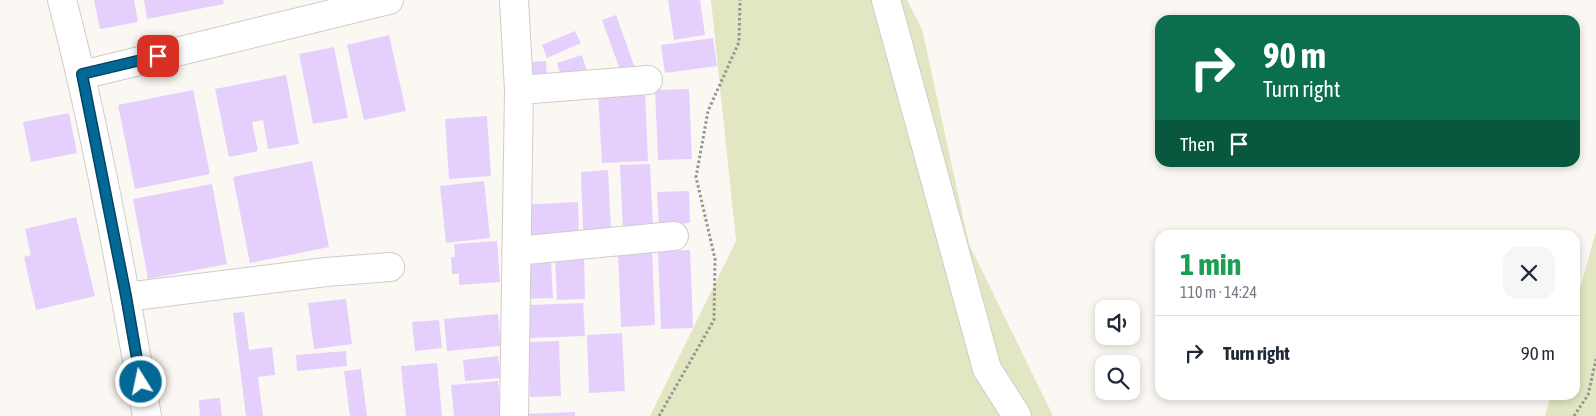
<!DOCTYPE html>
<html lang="en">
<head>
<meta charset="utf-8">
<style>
	:root { --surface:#fff; --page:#f6f6f7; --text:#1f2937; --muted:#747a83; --line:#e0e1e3 }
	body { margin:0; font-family:"Asap Condensed",sans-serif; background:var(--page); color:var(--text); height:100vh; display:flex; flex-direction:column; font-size:19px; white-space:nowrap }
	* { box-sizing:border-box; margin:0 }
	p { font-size:16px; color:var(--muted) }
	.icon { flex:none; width:28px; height:28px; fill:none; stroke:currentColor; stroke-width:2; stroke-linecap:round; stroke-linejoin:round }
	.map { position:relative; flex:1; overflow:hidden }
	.details { position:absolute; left:1155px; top:230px; width:425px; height:170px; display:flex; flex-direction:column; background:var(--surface); border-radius:15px; box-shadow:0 2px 8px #0003 }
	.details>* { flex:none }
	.banner { position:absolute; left:1155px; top:15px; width:425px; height:152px; border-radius:15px; box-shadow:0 2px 8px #0003; background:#0b6e4f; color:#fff; overflow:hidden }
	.tools { position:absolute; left:1095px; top:300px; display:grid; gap:10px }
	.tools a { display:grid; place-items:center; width:45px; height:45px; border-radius:10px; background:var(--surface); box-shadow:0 2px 8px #0003; font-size:25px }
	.pin { position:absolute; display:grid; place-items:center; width:42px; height:42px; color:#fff; margin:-21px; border-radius:10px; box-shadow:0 2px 8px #0006 }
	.me { position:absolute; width:55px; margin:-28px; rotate:350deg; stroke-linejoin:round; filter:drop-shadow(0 0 4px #0008) }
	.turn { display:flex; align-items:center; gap:18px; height:105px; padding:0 25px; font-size:22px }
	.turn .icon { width:65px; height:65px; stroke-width:2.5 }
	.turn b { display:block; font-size:35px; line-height:42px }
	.then { display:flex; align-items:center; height:48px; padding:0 25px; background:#0003; gap:10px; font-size:19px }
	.round { display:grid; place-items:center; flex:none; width:52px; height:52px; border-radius:15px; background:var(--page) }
	.summary { display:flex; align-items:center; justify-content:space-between; height:85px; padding:0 25px }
	h1 { font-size:30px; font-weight:700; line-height:38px; color:#1e9e55 }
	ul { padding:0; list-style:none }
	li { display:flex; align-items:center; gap:15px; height:75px; padding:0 25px; border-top:1px solid var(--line) }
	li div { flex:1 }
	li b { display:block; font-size:19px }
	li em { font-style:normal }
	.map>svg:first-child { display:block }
	.green { fill:#e2e6c2 }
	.building { fill:#e5cffd }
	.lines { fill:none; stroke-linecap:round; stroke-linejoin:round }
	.minor-casing { stroke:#d0cdc8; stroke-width:30 }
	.path { stroke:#969490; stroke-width:3; stroke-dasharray:2.5 2.5; stroke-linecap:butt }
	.minor { stroke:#fff; stroke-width:28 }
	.route-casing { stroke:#024462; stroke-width:12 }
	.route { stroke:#036896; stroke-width:9 }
</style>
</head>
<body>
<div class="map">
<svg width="1596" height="416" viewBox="0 0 1596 416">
	<rect width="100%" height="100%" fill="#fbf8f3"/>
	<path class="green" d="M711 0H907L922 29 969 244 1053 416H650L736 241Z
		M1596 231V416H1545L1551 395H1575V307Z"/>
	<path class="building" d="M94 0H134L138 22 100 29Z
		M144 0H223L224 4 147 19Z
		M668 0H700L705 35 674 40Z
		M616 15 636 71 622 75 602 20Z
		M575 31 581 43 547 58 542 45Z
		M389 35 406 111 364 120 347 45Z
		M713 38 717 66 665 73 661 45Z
		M334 47 348 118 313 124 299 54Z
		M582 55 587 72 562 79 557 63Z
		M546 61 547 82 534 83 532 62Z
		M286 75 299 144 268 149 263 120 252 122 258 151 229 157 215 89Z
		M689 89 692 159 658 160 655 90Z
		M193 90 210 174 135 189 118 105Z
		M645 91 648 161 602 163 598 93Z
		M69 113 77 153 31 162 23 122Z
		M487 116 491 176 449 179 445 119Z
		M312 161 329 247 250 263 233 177Z
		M650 164 653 228 623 229 620 165Z
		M608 170 611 229 583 230 581 172Z
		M484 181 490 238 446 243 440 186Z
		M212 184 227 264 148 279 133 199Z
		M689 191 690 223 659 225 657 192Z
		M578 202 579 237 520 239 518 205Z
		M76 217 95 296 36 310 24 257 31 255 25 229Z
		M497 241 500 282 459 285V274H452L451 257H455L454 244Z
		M652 248 655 325 621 327 618 250Z
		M690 250 693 328 661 329 658 251Z
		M584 256 585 299 557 300 555 257Z
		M551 261 553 298 523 299 522 262Z
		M346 299 352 344 314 349 308 303Z
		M583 303 585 336 530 338 529 305Z
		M244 312 249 350 272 347 275 375 258 377 263 416H246L233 313Z
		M498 314 501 346 447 351 444 319Z
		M439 320 442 348 415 351 412 322Z
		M622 333 625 391 589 393 587 335Z
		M559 341 561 396 530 397 528 342Z
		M346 351 347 366 297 371 296 355Z
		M498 356 501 378 465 381 463 360Z
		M437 363 442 416H406L401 366Z
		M361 369 367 416H350L344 371Z
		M498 381 501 416H454L451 385Z
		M220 398 222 416H200L199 400Z
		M575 412V416H522V414Z"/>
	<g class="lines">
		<g class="minor-casing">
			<path id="minor" d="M62 0C98 137 122 277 147 416
				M514 0 519 90 514 416
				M886 0 987 369 1017 416
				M82 75 389 0
				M519 90 648 80
				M516 251 674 236
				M126 297 326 272 390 267"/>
		</g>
		<path class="path" d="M659 416 714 320 715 259 696 177 708 111 739 42 740 0
			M1574 416 1588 395 1596 359"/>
		<use href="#minor" class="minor"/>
	</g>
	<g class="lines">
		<g class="route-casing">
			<path id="route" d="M141 382 126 296 82 74 158 56"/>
		</g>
		<use href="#route" class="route"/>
	</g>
</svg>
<div class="tools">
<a><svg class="icon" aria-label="sound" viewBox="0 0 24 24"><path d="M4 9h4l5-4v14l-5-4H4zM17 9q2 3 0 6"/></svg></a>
<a><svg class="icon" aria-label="search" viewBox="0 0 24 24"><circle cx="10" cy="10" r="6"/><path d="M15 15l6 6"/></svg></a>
</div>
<div class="pin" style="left:158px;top:56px;background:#d93025"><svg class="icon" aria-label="arrive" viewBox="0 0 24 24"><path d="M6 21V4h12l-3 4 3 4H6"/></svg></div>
<svg class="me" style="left:141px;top:382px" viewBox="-20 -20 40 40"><circle r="17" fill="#036896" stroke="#fff" stroke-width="3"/><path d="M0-11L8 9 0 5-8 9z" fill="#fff"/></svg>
<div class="banner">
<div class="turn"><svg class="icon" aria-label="right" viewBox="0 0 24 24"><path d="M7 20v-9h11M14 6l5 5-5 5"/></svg><div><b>90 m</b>Turn right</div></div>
<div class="then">Then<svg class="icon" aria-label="arrive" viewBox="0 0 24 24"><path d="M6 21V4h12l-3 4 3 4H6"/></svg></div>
</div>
<section class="details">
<div class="summary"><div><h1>1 min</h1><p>110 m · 14:24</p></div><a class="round"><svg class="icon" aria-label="close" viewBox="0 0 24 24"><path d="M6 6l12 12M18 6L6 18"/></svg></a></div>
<ul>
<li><svg class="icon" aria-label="right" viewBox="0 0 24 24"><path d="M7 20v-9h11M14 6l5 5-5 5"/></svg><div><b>Turn right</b></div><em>90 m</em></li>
</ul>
</section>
</div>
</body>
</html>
